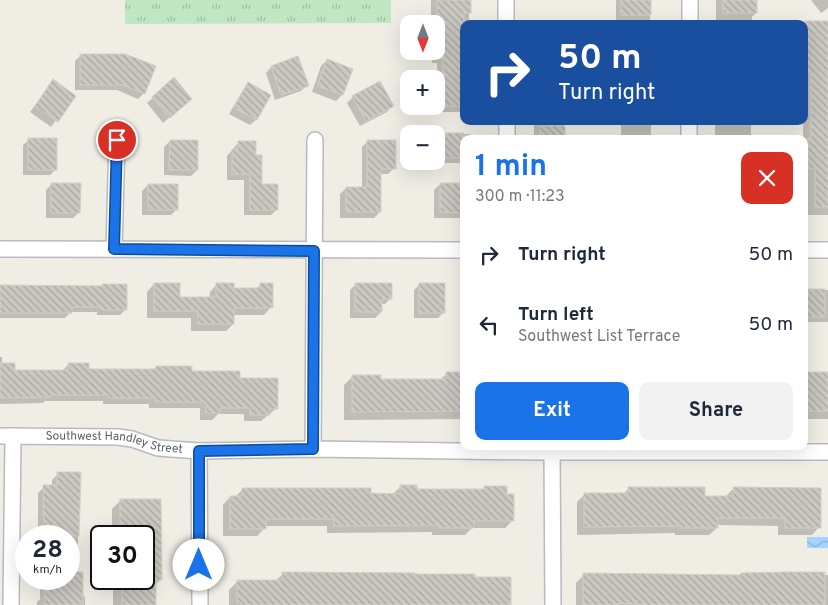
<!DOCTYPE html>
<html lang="en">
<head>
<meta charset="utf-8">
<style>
	:root { --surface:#fff; --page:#f2f2f3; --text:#1f2937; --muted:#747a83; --accent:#1a73e8 }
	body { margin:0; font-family:Overpass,sans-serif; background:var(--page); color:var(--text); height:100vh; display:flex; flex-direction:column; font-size:19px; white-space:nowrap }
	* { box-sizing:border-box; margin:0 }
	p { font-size:16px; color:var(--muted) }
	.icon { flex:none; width:28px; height:28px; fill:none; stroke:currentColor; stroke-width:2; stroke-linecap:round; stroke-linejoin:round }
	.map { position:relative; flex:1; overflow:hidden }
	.drawer { position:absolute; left:460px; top:135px; width:348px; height:315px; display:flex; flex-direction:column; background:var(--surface); border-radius:10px; box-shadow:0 5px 20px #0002 }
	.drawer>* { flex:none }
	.top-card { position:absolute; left:460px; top:20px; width:348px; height:105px; border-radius:10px; box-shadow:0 5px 20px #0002; background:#1a4fa0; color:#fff; overflow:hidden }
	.needle { width:32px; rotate:180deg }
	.buttons { position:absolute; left:400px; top:15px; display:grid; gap:10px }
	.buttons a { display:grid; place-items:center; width:45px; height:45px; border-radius:10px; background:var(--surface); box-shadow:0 5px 20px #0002; font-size:25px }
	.speed { position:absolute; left:15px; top:525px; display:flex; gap:10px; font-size:25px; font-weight:700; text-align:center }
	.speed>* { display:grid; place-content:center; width:65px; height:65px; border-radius:50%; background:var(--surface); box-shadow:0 5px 20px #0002; line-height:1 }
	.speed small { font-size:12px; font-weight:400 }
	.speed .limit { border:2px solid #111; border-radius:8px; background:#fff; color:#111 }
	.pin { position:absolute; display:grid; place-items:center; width:42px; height:42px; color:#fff; margin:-21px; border:2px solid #fff; border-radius:50%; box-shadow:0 1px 5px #0007 }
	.me { position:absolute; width:55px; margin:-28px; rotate:0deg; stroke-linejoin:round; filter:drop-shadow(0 0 4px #0008) }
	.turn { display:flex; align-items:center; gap:18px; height:105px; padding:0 15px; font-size:22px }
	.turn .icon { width:65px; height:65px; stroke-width:2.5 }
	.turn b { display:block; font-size:35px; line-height:42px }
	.round { display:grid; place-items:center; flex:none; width:52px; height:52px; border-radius:10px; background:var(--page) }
	.overview { display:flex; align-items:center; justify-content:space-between; height:85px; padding:0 15px }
	h1 { font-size:30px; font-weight:700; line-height:38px; color:var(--accent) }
	.button { display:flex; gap:10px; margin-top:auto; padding:10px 15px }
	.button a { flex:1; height:58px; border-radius:10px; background:var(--accent); color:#fff; font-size:20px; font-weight:700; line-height:58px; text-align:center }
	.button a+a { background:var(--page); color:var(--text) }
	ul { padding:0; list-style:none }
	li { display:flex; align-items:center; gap:15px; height:70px; padding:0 15px }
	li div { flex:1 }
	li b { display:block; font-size:19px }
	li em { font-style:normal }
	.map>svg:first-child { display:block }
	.grass { fill:url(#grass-tufts) }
	.water { fill:url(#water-waves) }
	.shadow { fill:#0003 }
	.building { fill:url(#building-back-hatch); stroke:#d4cfc2 }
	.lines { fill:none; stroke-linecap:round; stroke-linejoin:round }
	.street-casing { stroke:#b7babe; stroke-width:18 }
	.street { stroke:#fff; stroke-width:15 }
	.route-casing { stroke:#114b97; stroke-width:12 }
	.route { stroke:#1a73e8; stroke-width:9 }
	.labels { text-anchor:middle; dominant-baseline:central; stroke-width:5; stroke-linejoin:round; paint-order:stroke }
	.street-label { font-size:12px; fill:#5c6065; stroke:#fff }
</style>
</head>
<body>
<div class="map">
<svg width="828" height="605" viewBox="0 0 828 605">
	<defs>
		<pattern id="grass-tufts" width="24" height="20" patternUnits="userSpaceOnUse" patternTransform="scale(1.25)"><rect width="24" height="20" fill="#c0e7c1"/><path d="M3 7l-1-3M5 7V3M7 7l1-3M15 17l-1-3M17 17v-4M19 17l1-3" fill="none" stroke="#9fbfa0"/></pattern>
		<pattern id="water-waves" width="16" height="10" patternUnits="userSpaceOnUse" patternTransform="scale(1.25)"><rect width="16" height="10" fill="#a4d4ff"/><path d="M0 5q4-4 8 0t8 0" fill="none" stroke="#89afd2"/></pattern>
		<pattern id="building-back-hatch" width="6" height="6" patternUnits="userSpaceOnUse" patternTransform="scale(1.25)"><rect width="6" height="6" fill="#cac8c1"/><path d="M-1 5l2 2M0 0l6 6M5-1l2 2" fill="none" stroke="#a7a6a0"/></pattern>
	</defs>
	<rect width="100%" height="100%" fill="#efede4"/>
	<path class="grass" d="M125 0H391V23L125 24Z"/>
	<path class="water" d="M807 537H828V548H807Z"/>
	<path class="shadow" d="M431 0H469V24H464V109L461 112H437V63H432V51H436V24H431Z
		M616 0H652L650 3V24H616Z
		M716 0H756V13L752 17V24H721V20H716Z
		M811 0H828V8L821 13Z
		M540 21H566V24H538Z
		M800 22 828 23V215H807V177H804L803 139 804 24H798Z
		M81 55 144 93 138 99 117 90H75V61Z
		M327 60 352 70 342 95 336 101 312 92 321 66Z
		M271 67 307 85 301 91 275 100 266 73Z
		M174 79 185 104 163 123 147 103Z
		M53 81 74 96 51 127 30 112Z
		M248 84 269 95 256 120 250 125 229 114 243 90Z
		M353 97 392 106 387 112 360 126 347 103Z
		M534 121H564V139H534Z
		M621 121H651V139H621Z
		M715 121H751V139H715Z
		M442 134H470V139H464V163H436V140Z
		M29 140 56 169 50 175H23V145Z
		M170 141 197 170 191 176 164 175V147Z
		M368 141 394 168 388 174H380V212L374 218H340V194L346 188H362V147Z
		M238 143 255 156 261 185 277 209 271 215H244V180H227V156Z
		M52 184 79 212 73 218H46V190Z
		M440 184H464V218H434V190Z
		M148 185 177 209 171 215H142V191Z
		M154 284 179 299H209L210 292 217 284 233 289H256L261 284 271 307 264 315H233V324L226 331H191V318H147V292Z
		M356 284 391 298 385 304H381V312L375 318H350V290Z
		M420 284 444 312 438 318H414V290Z
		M103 285 126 309 120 315H97V312H71L65 318H0V286L100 287Z
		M809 290H828V322H804V296Z
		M0 357H2V364L14 371H62L68 365 88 371H153L156 367 238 379 277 408 261 421H244V414H218L212 420H200V408H149V404H103V401H45L43 403 0 404Z
		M464 373V419L344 420V385L353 376 380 380H440L446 374Z
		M804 373H828V419H804Z
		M58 474H80L78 544 72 550H69V574L82 596H85V605H37V602L40 599V579H69V536H38V493L44 487H52V480Z
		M401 486 415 490H482L485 488 506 495 512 521 505 528H472L465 535H432V532L327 533V526H265V528L257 536H223V505L230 497H235L243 489 370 495 393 494Z
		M734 488 819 527 812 535H778V526L717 525V528L709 535H675V533L577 535V502L585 494 622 495 628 489 704 497H725Z
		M121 500H160V580L154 586V605H113V579H144V536H112V509Z
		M283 574 474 578 510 605H229V590L237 582H274Z
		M741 574 828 575V605H576V583L584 575 739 576Z"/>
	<path class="building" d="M437 0H471V13H464V106H443V58H437Z
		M621 0H651V15H621Z
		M723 0H757V13H723Z
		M804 21H828V207H815V169H808V138H811V71H804Z
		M80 54H125L156 66 145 94 123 85H80Z
		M298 56 309 86 281 95 271 66Z
		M327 59 353 69 343 95 317 86Z
		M174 77 192 99 170 118 152 97Z
		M53 79 76 96 58 122 35 106Z
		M380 81 394 106 366 121 352 96Z
		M248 82 271 95 257 120 234 108Z
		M540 126H565V139H540Z
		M441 133H464V158H441Z
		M28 138H57V170H28Z
		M170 140H198V170H169Z
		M367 140H396V169H381V212H346V187H367Z
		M238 141H256V155H262V184H278V210H250V174H232V149H238Z
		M51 183H81L80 213H51Z
		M440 183H464V213L440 212Z
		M148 184H178V210H148Z
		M154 283H180V297H216V283H234V288H260V283H273V308H234V324H198V311H154Z
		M355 283H392V299H382V312H355Z
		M419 283H445V313H419Z
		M102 284H127V310H102V307H72V313H0V285L102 286Z
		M808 289H825V317H804V295H808Z
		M0 363H15V370H68V363H89V369H156V366H192V371H240V378H278V409H270V415H250V408H220V413H206V402H156V398H109V395H51V397L0 398Z
		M446 372H464V411L352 412V375H381V379H446Z
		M804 372H828V411H804Z
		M57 472H81L79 536H55V532L44 531 43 485H57Z
		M400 485H417V489H484V486H507V494H514V521H474V528H439V525L334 526V519H266V529H230V496H242V488H371V493L400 494Z
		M628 487H705V496H733V487L821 488V528H785V518H718V528H682V526L584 527V493H628Z
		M120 499H161L162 580H156V605H122V579H144V535H120Z
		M69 572H83V605H45V579H69Z
		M282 572 415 573V574H475V577H511V605H241V602H237V580H282Z
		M786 572H825V605H647L618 603V605H583V573L741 575V573Z"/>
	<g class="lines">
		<g class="street-casing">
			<g id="street">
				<path d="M506 0V24"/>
				<path d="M690 24V0"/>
				<path d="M507 121V139"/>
				<path d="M689 139V121"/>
				<path d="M0 249 464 250"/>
				<path d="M114 249 117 140"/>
				<path d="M804 250H828"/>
				<path id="s1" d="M0 436 118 437 132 439 158 448 199 451 313 449 538 452H828"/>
				<path d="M313 449 315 140"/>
				<path d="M199 451 200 605"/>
				<path d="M552 452 553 605"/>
				<path d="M11 605 13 436"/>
			</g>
		</g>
		<use href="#street" class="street"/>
	</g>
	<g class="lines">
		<g class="route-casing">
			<path id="route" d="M117 140 114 249 314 251 313 449 199 451V565"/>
		</g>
		<use href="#route" class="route"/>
	</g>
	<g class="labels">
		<g class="street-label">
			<text stroke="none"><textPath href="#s1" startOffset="115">Southwest Handley Street</textPath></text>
		</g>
	</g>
</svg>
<div class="buttons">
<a><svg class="needle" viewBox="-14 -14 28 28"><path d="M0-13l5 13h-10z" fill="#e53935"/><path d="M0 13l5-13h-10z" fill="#747a83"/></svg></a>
<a>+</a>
<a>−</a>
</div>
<div class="speed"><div>28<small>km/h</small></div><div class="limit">30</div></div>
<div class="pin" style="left:117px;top:140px;background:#d93025"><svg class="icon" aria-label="arrive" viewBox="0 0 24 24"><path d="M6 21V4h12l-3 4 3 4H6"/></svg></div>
<svg class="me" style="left:199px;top:565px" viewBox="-20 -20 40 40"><circle r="19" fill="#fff"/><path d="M0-13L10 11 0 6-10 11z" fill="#1a73e8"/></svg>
<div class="top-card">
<div class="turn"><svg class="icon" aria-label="right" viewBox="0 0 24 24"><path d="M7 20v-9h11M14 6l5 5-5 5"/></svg><div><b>50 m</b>Turn right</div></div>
</div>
<section class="drawer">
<div class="overview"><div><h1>1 min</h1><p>300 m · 11:23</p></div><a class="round" style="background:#d93025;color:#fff"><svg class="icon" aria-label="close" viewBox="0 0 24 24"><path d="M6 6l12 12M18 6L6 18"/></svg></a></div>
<ul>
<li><svg class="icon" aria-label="right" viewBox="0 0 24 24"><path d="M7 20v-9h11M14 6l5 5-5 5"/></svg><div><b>Turn right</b></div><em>50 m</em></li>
<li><svg class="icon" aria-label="left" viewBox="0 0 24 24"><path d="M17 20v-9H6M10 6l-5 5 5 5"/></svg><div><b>Turn left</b><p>Southwest List Terrace</p></div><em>50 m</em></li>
</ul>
<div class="button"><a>Exit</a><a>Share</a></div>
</section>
</div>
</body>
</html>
